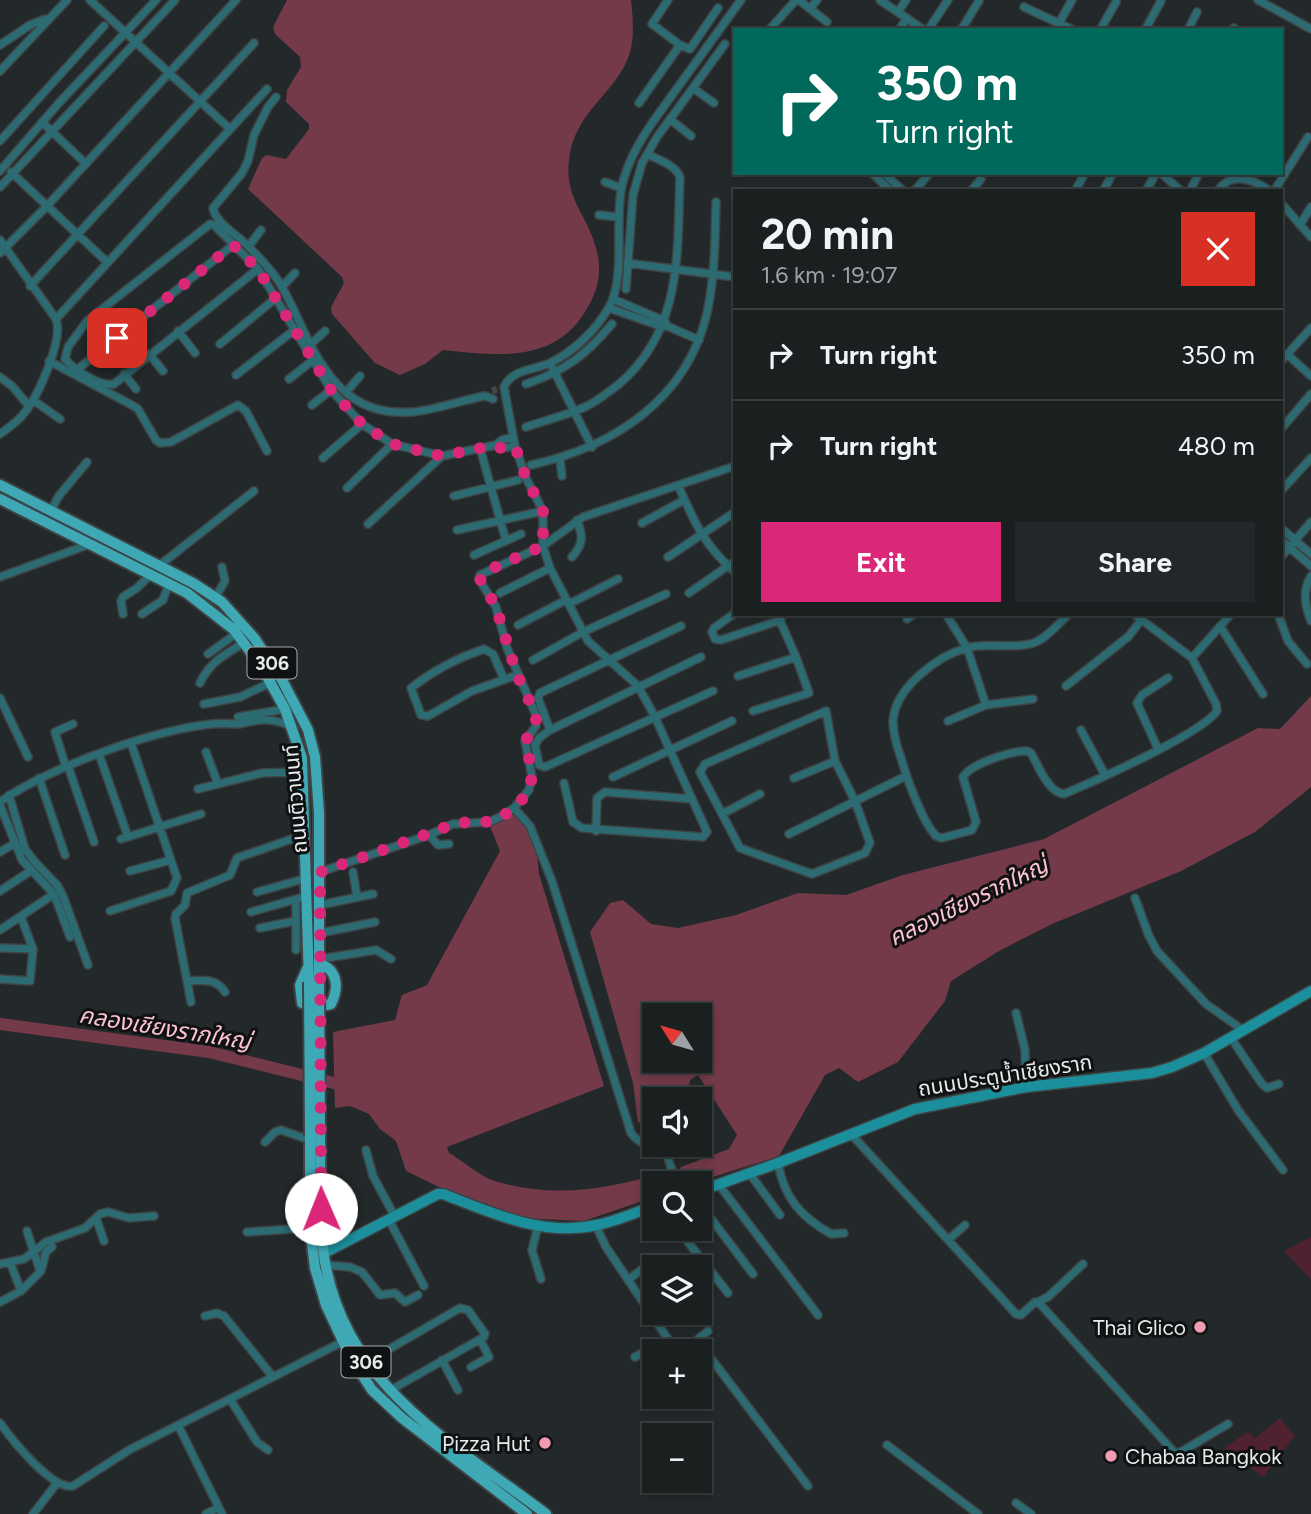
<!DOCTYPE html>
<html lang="en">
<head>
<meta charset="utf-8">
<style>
	:root { --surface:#1a1f20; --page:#232729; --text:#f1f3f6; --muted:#9fa2a5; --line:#383d3e; --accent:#db2777 }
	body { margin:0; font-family:Figtree,"Noto Sans Thai",sans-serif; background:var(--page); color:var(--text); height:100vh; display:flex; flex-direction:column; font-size:26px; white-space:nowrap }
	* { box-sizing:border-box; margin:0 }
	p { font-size:23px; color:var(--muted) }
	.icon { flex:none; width:38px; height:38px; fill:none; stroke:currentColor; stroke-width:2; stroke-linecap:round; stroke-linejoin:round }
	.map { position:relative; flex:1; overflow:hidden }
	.panel { position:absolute; left:733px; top:189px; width:550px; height:427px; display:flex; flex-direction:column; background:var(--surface); border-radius:0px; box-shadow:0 4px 10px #0003,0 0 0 2px var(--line) }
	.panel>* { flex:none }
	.top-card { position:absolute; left:733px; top:28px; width:550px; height:147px; border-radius:0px; box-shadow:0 4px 10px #0003,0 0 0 2px var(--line); background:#00695c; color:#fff; overflow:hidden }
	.needle { width:46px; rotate:307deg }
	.fabs { position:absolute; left:642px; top:1003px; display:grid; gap:14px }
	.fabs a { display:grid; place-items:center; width:70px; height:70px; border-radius:0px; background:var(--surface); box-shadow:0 4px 10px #0003,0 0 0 2px var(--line); font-size:35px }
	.pin { position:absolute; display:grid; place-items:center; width:60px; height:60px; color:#fff; margin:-30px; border-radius:14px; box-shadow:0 4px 10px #0006 }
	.me { position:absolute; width:77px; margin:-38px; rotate:359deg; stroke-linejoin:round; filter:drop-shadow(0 0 5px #0008) }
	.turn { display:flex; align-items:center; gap:24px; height:147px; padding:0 28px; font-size:32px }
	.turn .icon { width:91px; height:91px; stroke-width:2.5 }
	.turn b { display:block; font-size:49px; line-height:60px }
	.round { display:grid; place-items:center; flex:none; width:74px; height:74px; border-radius:0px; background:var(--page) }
	.headline { display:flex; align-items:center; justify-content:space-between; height:119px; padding:0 28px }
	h1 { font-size:42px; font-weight:700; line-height:52px }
	.button { display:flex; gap:14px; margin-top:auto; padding:14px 28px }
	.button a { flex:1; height:80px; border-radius:0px; background:var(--accent); color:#fff; font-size:28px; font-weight:700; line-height:80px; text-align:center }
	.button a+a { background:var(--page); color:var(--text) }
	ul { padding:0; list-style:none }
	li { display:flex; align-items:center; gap:21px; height:91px; padding:0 28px; border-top:2px solid var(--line) }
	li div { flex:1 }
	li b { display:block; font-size:26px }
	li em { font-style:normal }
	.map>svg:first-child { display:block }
	.green { fill:#50222f }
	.water { fill:#743a49; fill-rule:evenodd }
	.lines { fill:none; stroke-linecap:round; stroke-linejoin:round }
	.river { stroke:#743a49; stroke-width:12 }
	.street-tunnel { stroke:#404647; stroke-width:7; stroke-dasharray:7 3.5; stroke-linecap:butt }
	.street-casing { stroke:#3e4445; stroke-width:10 }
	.secondary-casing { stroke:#3e4445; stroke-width:13 }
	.primary-casing { stroke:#3e4445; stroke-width:14 }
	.street { stroke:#2d6b72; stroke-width:7 }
	.secondary { stroke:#1b909c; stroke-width:10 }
	.primary { stroke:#3ea9b5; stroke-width:10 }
	.primary-bridge-casing { stroke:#3e4445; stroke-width:14; stroke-linecap:butt }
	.primary-bridge { stroke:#3ea9b5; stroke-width:10 }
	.route { stroke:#db2777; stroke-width:12; stroke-dasharray:0 21.6 }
	.poi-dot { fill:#f29aaf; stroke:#0f1112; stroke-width:2.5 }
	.labels { text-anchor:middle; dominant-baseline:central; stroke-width:6; stroke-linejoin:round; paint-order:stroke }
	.shield { fill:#0f1112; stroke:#a6aaaa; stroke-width:2 }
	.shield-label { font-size:19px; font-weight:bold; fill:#e7ebeb }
	.street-label { font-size:21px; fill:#e7ebeb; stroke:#0f1112 }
	.poi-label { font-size:21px; fill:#e7ebeb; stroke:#0f1112; text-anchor:end }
	.water-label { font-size:23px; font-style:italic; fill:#fcc2cf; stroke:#0f1112 }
</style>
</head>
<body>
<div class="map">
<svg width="1311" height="1514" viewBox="0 0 1311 1514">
	<rect width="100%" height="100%" fill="#23292a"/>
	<path class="green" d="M1311 1237V1279L1284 1251Z
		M1280 1418 1295 1436 1263 1477 1224 1448 1248 1432 1255 1438Z"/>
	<path class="water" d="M287 0H631C633 18 635 41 628 58 613 95 579 109 570 153 562 198 586 211 596 248 602 269 599 287 589 305 558 364 500 356 443 350L425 364 400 375 375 363 332 314 331 307 344 283 342 277 248 189 262 158 267 155 286 159 309 129V124L286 102 287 90 301 67 300 57 275 34 273 27Z
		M1311 696V787L1255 832 1181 871 1052 924 999 951 951 981 945 1001 898 1062 858 1082 839 1068 825 1075 779 1156 694 1183H654V1197L584 1221 519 1218 441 1188 406 1171 396 1141 380 1129 369 1114 350 1106 335 1108 333 1032 395 1020 402 995 427 985 500 851 489 824 514 812 536 843 539 874 604 1086 447 1147 449 1153C463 1161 479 1176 495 1181 554 1199 608 1189 666 1172L671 1176 678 1173 681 1167 729 1149 737 1135 698 1075 690 1080 688 1092 676 1099H654V1113L638 1123 633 1083 590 932 610 903 623 900 651 924 678 928 736 915 798 893 846 895 903 875 1044 839 1258 728 1280 729ZM654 1015H700V1060H654Z"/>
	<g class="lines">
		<path class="river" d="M0 1024 209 1052 350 1087"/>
		<path class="street-tunnel" d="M492 391 497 389"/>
		<g class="street-casing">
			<path id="street" d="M90 0 230 129
				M799 0 827 22
				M880 0 924 30
				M1258 0 1311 29
				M1024 7 1073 30
				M810 9 817 0
				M898 12 906 0
				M1059 23 1072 0
				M769 30 796 0
				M899 30 907 18
				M928 30 948 0
				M961 30 979 1
				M1100 30 1116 2
				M1145 30 1161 1
				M1188 30 1197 12
				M1234 30V28
				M0 45 30 25 45 19
				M680 45 690 49 718 8
				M0 71 67 0
				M693 88 714 103
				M276 97 268 107 254 135 248 161 242 173 213 208C216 224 238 235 249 247 259 257 269 268 277 279 290 298 298 321 309 342 332 386 358 416 412 412 436 410 461 400 485 396L493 399
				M639 103 680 45 652 24 668 0
				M670 119 691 136
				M42 122 86 164
				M0 141 104 26
				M0 171 58 104 156 0
				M11 172 107 262
				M872 173 891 191
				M884 173 903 191
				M1161 173 1181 191
				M605 182 621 188
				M0 187 175 0
				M914 191 930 173
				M971 191 981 179
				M1075 191 1085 173
				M1103 191 1113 173
				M1146 191 1156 173
				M1190 191 1199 173
				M1218 191C1230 171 1254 179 1270 191
				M1274 191 1308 137
				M1281 203 1311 237
				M599 215 618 217
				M1300 225 1311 207
				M0 240 56 319C64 339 38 396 25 412 19 421 8 428 0 434
				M249 246 261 230
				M0 253 47 206 236 0
				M627 263 735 277
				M258 269 114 384C100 387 75 370 65 359L68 347 87 321 210 224 214 225 258 269 331 390 362 424 392 444 442 456 496 445 502 440 513 437
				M30 286 254 43
				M282 287 295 273
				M626 289 633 195 642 163 657 137 725 44
				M613 299 665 321 667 326 699 340
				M609 308 663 327
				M56 319 267 89
				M178 331 195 353
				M220 344 276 298
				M310 345 325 331
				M149 354 163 371
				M1287 354 1311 376
				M49 361 130 404 138 409 156 440 160 443 171 442 238 405 246 411 267 451
				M1281 361 1311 328
				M550 363 592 447
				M78 369 233 245
				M124 374 136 389
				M236 375 293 331
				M0 377 12 386 29 406
				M289 379 312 361
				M526 384C565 371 586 355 612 324
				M346 392 360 376
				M33 400 60 419
				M312 405 331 390
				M526 427C546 420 568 415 587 406 598 401 608 392 618 385 683 330 677 254 680 177 675 164 658 160 647 154
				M1281 429 1311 394
				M496 445 501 448 515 446
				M480 448 506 541
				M323 458 362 424
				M560 459 562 476
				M531 465C613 447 687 400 707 313 715 277 715 239 716 202
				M678 485C694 521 704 546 735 572
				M347 488 392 444
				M1281 491 1311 458
				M454 496 518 480
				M51 511 58 497 87 462
				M642 523 684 500
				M368 524 442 456
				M1281 528 1311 554
				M457 530 543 511
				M1281 540 1311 566
				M474 555 521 534
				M572 557C584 543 583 536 577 520
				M668 557 735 512
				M1281 557 1311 522
				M160 565 254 491
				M1311 576C1302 591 1305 606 1311 621
				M0 577 90 544
				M500 593 550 568
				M689 593 735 561
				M215 598 225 581 222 567
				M569 604 618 579
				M735 613 714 628 712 632 715 639 721 640 781 620
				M123 614 121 601 123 597 137 588 151 574
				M142 614 163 600 169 583
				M946 614 967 648 986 705
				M1069 614C1059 623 1048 637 1036 642 1016 650 986 642 966 648 936 657 895 688 893 721 893 733 897 747 901 758 907 779 922 821 936 836L942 838 972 830 976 822 963 777C972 763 1011 751 1027 751L1031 753C1039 767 1048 792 1064 794 1095 781 1201 734 1217 711L1216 704 1192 658 1134 614
				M1278 614 1288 641 1307 664
				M907 619 914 614
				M518 625 566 600
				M1220 626 1263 694
				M208 654 237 633
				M701 657 550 730 539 738 535 745 539 765 545 767 713 691
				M1192 658 1231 614
				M533 660 583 632 666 594
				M738 676 796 657
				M504 679 493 654 484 649C457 658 434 670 411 688L421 715 428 716 472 691 517 675
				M200 683C209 663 225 654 244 643
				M1066 686 1129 636 1141 620
				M0 698 28 757
				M204 704 240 697 272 682
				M753 711 809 693 796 657 777 614
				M826 711 835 761 855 801 870 843 865 853 812 874 740 848 700 772 705 764Z
				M238 717 285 709
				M948 721 986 705 1033 699
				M239 724C260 719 272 717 292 727
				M550 730 538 698 540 693 681 626
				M1081 730 1105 775
				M1158 749 1137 703 1142 695 1168 678
				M206 752 218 784
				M99 754 128 837
				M68 766 94 842
				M66 767 55 732 73 724
				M613 777 732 721
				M39 778 65 855
				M794 778 835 761
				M564 783 573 822 582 828 703 837 707 832 655 717 638 686 588 641 550 568 543 546V511L526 478 515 446 504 387C512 369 534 370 550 363 573 352 595 331 608 309 628 276 612 217 624 178 634 144 658 115 678 87 699 58 720 29 741 0
				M198 789 262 773 303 772
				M9 795 25 849 35 862 57 885 63 896 88 965
				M0 802C46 768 179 718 235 724
				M0 805 22 860 54 894 70 937
				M514 808 530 826 552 881 631 1133C639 1144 653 1148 666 1152L676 1183
				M722 814 760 794
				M596 831 597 798 605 792 692 799
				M789 834 906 776
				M429 835 438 845 449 844
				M121 839 201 814
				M0 852 15 843
				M130 871 171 860
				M320 872 429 835 453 824 489 822 500 817 514 808 529 790 532 777 525 741 536 726V715L507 648 496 607 479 579 480 575 543 546 583 517 735 466
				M353 872 357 897
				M0 891 32 870
				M257 892 307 878
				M1135 898 1149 936 1157 951 1206 1004 1243 1030
				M296 900V950
				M320 905 373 894
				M110 911 171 891 177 878 131 743
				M251 912 307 896
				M260 928 295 921
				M0 930 54 894
				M320 933 375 922
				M0 948 33 949
				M320 959 376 950 391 959
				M0 979 30 981 33 949 21 917
				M187 981C203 980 216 978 225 992
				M191 1002 175 918 176 914 185 905 187 893 230 875 237 858 306 834
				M1016 1013 1025 1050 1026 1087
				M1231 1038 1262 1084 1267 1088 1279 1084
				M1204 1053 1238 1110 1283 1170
				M851 1134 1016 1314 1021 1315 1035 1302 1040 1304 1174 1452 1179 1453 1228 1424
				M265 1142 275 1132 281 1130 310 1140
				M366 1150 373 1176 395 1217
				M778 1163C784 1198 801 1217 831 1234L844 1233
				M750 1174 780 1215
				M719 1185 818 1315
				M700 1204 753 1274
				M96 1218 104 1241
				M389 1220 424 1286
				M538 1226 532 1250 541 1279
				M596 1226 606 1247 676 1351
				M677 1228 728 1293
				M27 1231 40 1271
				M247 1232 310 1228
				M948 1240 965 1225
				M0 1264 24 1259 46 1242 85 1228 100 1214 108 1212 129 1218 154 1216
				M326 1265 350 1267 362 1272 380 1295 395 1293 405 1302 418 1295
				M628 1280 645 1267
				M21 1291 41 1271 46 1252 52 1247
				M0 1302 21 1291 10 1262
				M1038 1302 1048 1297 1083 1264
				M205 1316 217 1313 224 1316 273 1377
				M697 1340 708 1331
				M683 1351 697 1340 808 1486
				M635 1357 668 1339
				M442 1360 458 1390
				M367 1362 460 1308 468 1310 485 1334 484 1337 389 1391
				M471 1367 489 1357 480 1339
				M230 1399 257 1442 268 1450
				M0 1423C12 1440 52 1490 73 1486L129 1450 342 1342
				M178 1425 222 1514
				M887 1445 978 1514
				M1016 1503 1031 1514
				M33 1514 57 1483
				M206 1514 218 1508"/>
		</g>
		<g class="secondary-casing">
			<path id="secondary" d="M700 1191 778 1163 915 1109 1026 1087 1152 1073 1172 1067 1204 1053 1311 991
				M324 1253 438 1194H443C492 1213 543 1237 597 1225 617 1221 636 1212 654 1206"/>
		</g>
		<g class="primary-casing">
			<path id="primary" d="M0 485 193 583 222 602 255 639 282 680 308 730 315 757 319 813V982
				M0 499 187 593 233 629 260 664 285 709 302 758 309 982
				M307 969 300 985 302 1003 317 1007 331 1004C339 988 338 970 320 964
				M320 1135C321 1177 318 1221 325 1262 347 1388 453 1443 546 1514
				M310 1136V1228L315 1268 326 1305 350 1356 372 1390 402 1418 527 1514"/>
		</g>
		<use href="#street" class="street"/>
		<use href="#secondary" class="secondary"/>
		<use href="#primary" class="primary"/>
		<g class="primary-bridge-casing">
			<path id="primary-bridge" d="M309 982 310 1136
				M319 982 320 1135"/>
		</g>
		<use href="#primary-bridge" class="primary-bridge"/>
	</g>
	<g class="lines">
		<path class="route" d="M117 338 233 245 258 269 331 390 362 424 392 444 442 456 496 445 501 448 515 446 526 478 543 511V546L484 572 480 579 496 607 517 675 536 715V726L525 741C528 755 535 775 529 789 523 801 510 812 499 818 483 826 467 819 451 825 408 841 364 857 320 872L321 1209"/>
	</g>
	<g class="poi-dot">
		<circle cx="1200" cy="1327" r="7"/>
		<circle cx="545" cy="1443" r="7"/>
		<circle cx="1111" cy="1456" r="7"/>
	</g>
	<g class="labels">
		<g class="shield">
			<rect x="247.5" y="647.5" width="49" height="31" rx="5"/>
			<rect x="341.5" y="1346.5" width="49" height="31" rx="5"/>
		</g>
		<g class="shield-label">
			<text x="272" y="663">306</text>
			<text x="366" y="1362">306</text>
		</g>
		<g class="street-label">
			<text transform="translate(295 799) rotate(-95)">ถนนติวานนท์</text>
			<text transform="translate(1005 1075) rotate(-9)">ถนนประตูน้ำเชียงราก</text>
		</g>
		<g class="poi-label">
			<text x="1186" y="1327">Thai Glico</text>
			<text x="531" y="1443">Pizza Hut</text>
			<text x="1125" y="1456" text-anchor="start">Chabaa Bangkok</text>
		</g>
		<g class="water-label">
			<text transform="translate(968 901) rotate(-26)">คลองเชียงรากใหญ่</text>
			<text transform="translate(165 1028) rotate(9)">คลองเชียงรากใหญ่</text>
		</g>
	</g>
</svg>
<div class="fabs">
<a><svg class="needle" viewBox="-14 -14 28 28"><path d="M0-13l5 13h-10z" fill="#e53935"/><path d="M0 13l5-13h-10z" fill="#9fa2a5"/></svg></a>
<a><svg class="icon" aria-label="sound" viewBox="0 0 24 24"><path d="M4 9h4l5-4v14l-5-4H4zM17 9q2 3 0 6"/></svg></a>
<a><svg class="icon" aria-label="search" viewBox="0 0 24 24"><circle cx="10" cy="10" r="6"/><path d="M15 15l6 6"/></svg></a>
<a><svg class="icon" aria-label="layers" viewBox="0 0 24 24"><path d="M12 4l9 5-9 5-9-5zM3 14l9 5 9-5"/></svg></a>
<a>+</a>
<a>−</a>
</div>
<div class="pin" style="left:117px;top:338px;background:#d93025"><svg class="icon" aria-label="arrive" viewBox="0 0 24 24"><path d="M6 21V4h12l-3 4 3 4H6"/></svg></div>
<svg class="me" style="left:321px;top:1209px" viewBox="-20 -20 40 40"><circle r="19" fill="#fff"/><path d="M0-13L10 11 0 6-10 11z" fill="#db2777"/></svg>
<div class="top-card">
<div class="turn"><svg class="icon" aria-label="right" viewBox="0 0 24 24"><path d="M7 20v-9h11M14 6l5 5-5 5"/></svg><div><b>350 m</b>Turn right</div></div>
</div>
<section class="panel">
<div class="headline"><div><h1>20 min</h1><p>1.6 km · 19:07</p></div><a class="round" style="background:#d93025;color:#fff"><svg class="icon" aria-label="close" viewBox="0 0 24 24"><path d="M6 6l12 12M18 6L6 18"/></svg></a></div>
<ul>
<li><svg class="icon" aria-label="right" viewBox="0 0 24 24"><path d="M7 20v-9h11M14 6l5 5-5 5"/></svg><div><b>Turn right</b></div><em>350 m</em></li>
<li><svg class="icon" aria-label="right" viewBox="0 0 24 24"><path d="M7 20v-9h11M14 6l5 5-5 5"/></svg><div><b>Turn right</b></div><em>480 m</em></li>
</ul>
<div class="button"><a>Exit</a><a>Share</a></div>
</section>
</div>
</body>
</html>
